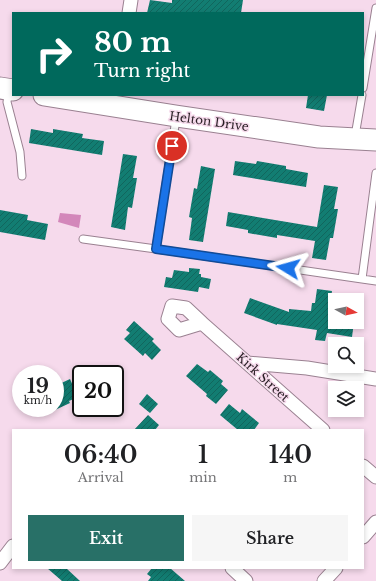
<!DOCTYPE html>
<html lang="en">
<head>
<meta charset="utf-8">
<style>
	:root { --surface:#fff; --page:#f6f6f6; --text:#202124; --muted:#757577; --accent:#287067 }
	body { margin:0; font-family:"Libre Baskerville",serif; background:var(--page); color:var(--text); height:100vh; display:flex; flex-direction:column; font-size:15px; white-space:nowrap }
	* { box-sizing:border-box; margin:0 }
	p { font-size:13px; color:var(--muted) }
	.icon { flex:none; width:22px; height:22px; fill:none; stroke:currentColor; stroke-width:2; stroke-linecap:round; stroke-linejoin:round }
	.map { position:relative; flex:1; overflow:hidden }
	.side { position:absolute; left:12px; top:429px; width:352px; height:140px; display:flex; flex-direction:column; background:var(--surface); border-radius:0px; box-shadow:0 2px 6px #0003 }
	.side>* { flex:none }
	.hud { position:absolute; left:12px; top:12px; width:352px; height:84px; border-radius:0px; box-shadow:0 2px 6px #0003; background:#00695c; color:#fff; overflow:hidden }
	.needle { width:26px; rotate:98deg }
	.fabs { position:absolute; left:328px; top:293px; display:grid; gap:8px }
	.fabs a { display:grid; place-items:center; width:36px; height:36px; border-radius:0px; background:var(--surface); box-shadow:0 2px 6px #0003; font-size:20px }
	.speed { position:absolute; left:12px; top:365px; display:flex; gap:8px; font-size:20px; font-weight:700; text-align:center }
	.speed>* { display:grid; place-content:center; width:52px; height:52px; border-radius:50%; background:var(--surface); box-shadow:0 2px 6px #0003; line-height:1 }
	.speed small { font-size:10px; font-weight:400 }
	.speed .limit { border:2px solid #111; border-radius:6px; background:#fff; color:#111 }
	.pin { position:absolute; display:grid; place-items:center; width:34px; height:34px; color:#fff; margin:-17px; border:2px solid #fff; border-radius:50%; box-shadow:0 1px 4px #0007 }
	.me { position:absolute; width:44px; margin:-22px; rotate:278deg; stroke-linejoin:round; filter:drop-shadow(0 0 3px #0008) }
	.turn { display:flex; align-items:center; gap:14px; height:84px; padding:0 16px; font-size:18px }
	.turn .icon { width:52px; height:52px; stroke-width:2.5 }
	.turn b { display:block; font-size:28px; line-height:34px }
	.eta { display:flex; justify-content:space-evenly; align-items:center; height:68px; text-align:center }
	.eta b { font-size:24px; font-weight:600; line-height:28px }
	.primary-button { display:flex; gap:8px; margin-top:auto; padding:8px 16px }
	.primary-button a { flex:1; height:46px; border-radius:0px; background:var(--accent); color:#fff; font-size:16px; font-weight:600; line-height:46px; text-align:center }
	.primary-button a+a { background:var(--page); color:var(--text) }
	.map>svg:first-child { display:block }
	.water { fill:#d387ba }
	.building { fill:url(#building-hatch) }
	.lines { fill:none; stroke-linecap:round; stroke-linejoin:round }
	.lane-casing { stroke:#9a8191; stroke-width:9 }
	.street-casing { stroke:#9a8191; stroke-width:15 }
	.primary-casing { stroke:#9a8191; stroke-width:23 }
	.lane { stroke:#fff; stroke-width:7 }
	.street { stroke:#fff; stroke-width:13 }
	.primary { stroke:#fff; stroke-width:21 }
	.route-casing { stroke:#114b97; stroke-width:10 }
	.route { stroke:#1a73e8; stroke-width:7 }
	.labels { text-anchor:middle; dominant-baseline:central; stroke-width:3; stroke-linejoin:round; paint-order:stroke }
	.street-label { font-size:12px; fill:#291f25; stroke:#f6daec }
</style>
</head>
<body>
<div class="map">
<svg width="376" height="581" viewBox="0 0 376 581">
	<defs>
		<pattern id="building-hatch" width="6" height="6" patternUnits="userSpaceOnUse"><rect width="6" height="6" fill="#127d72"/><path d="M-1 1l2-2M0 6l6-6M5 7l2-2" fill="none" stroke="#11665d"/></pattern>
	</defs>
	<rect width="100%" height="100%" fill="#f6daec"/>
	<path class="water" d="M60 213 81 215 79 228 58 222Z"/>
	<path class="building" d="M150 0 172 3V0H243L241 13H147Z
		M308 95H327L324 111 306 108Z
		M31 129 53 133V129L83 134 82 138 104 141 102 155 29 143Z
		M123 154 137 156 133 178H137L132 208 128 207 125 230 111 227Z
		M235 161 256 164 257 161 286 166V169L308 173 306 187 233 175Z
		M201 166 215 169 203 242 189 240 192 218 189 217 194 188 197 189Z
		M324 185 338 187 334 209H338L333 238H330L326 260 312 258 315 241 277 235V238L248 233V230L226 226 228 212 317 227Z
		M0 210 28 215 27 220 48 224 45 240 0 232Z
		M189 268 200 269 199 274H201V277L211 279 209 289 199 287 198 292 164 287 166 277 172 278 174 270 189 272Z
		M317 289 332 291 328 314H331L330 322H354L352 337 327 333 325 341 315 340 317 330 277 324V325L244 313 250 298 289 312V309L311 311 312 303H315Z
		M134 321 154 339 152 341 161 350 152 360 145 353 143 356 124 339 130 333 126 330Z
		M197 364 208 372 210 370 223 381 221 384 228 390 216 404 206 396 207 394 186 376Z
		M70 379 78 397 69 401 70 403 55 410V386Z
		M147 394 158 404 150 413 139 404Z
		M229 404 240 413 242 409 259 423 254 430H238L220 415Z
		M148 415 159 425 155 430H134Z
		M47 568H66L80 581H62Z
		M152 568H170L185 581H148L151 577 147 574Z"/>
	<g class="lines">
		<g class="lane-casing">
			<path id="lane" d="M363 88 376 8
				M9 90 7 102 20 152 22 176
				M355 136 362 95
				M83 239 156 249 176 119
				M156 249 362 279 376 173
				M362 279 376 281"/>
		</g>
		<g class="street-casing">
			<path id="street" d="M129 13 131 0
				M172 306 186 308 202 323 179 330 168 319Z
				M202 323 323 430
				M247 363 307 368 376 379
				M363 466 376 477
				M363 537 376 522
				M0 563 13 546
				M232 568 246 581
				M324 581 336 568"/>
		</g>
		<g class="primary-casing">
			<path id="primary" d="M0 88 13 90
				M44 95 176 116 319 137 376 140"/>
		</g>
		<use href="#lane" class="lane"/>
		<use href="#street" class="street"/>
		<use href="#primary" class="primary"/>
	</g>
	<g class="lines">
		<g class="route-casing">
			<path id="route" d="M172 146 156 249 288 268"/>
		</g>
		<use href="#route" class="route"/>
	</g>
	<g class="labels">
		<g class="street-label">
			<text transform="translate(209 121) rotate(8)">Helton Drive</text>
			<text transform="translate(263 377) rotate(42)">Kirk Street</text>
		</g>
	</g>
</svg>
<div class="fabs">
<a><svg class="needle" viewBox="-14 -14 28 28"><path d="M0-13l5 13h-10z" fill="#e53935"/><path d="M0 13l5-13h-10z" fill="#757577"/></svg></a>
<a><svg class="icon" aria-label="search" viewBox="0 0 24 24"><circle cx="10" cy="10" r="6"/><path d="M15 15l6 6"/></svg></a>
<a><svg class="icon" aria-label="layers" viewBox="0 0 24 24"><path d="M12 4l9 5-9 5-9-5zM3 14l9 5 9-5"/></svg></a>
</div>
<div class="speed"><div>19<small>km/h</small></div><div class="limit">20</div></div>
<div class="pin" style="left:172px;top:146px;background:#d93025"><svg class="icon" aria-label="arrive" viewBox="0 0 24 24"><path d="M6 21V4h12l-3 4 3 4H6"/></svg></div>
<svg class="me" style="left:288px;top:268px" viewBox="-20 -20 40 40"><path d="M0-17L14 15 0 8-14 15z" fill="#1a73e8" stroke="#fff" stroke-width="4"/></svg>
<div class="hud">
<div class="turn"><svg class="icon" aria-label="right" viewBox="0 0 24 24"><path d="M7 20v-9h11M14 6l5 5-5 5"/></svg><div><b>80 m</b>Turn right</div></div>
</div>
<section class="side">
<div class="eta">
<div><b>06:40</b><p>Arrival</p></div>
<div><b>1</b><p>min</p></div>
<div><b>140</b><p>m</p></div>
</div>
<div class="primary-button"><a>Exit</a><a>Share</a></div>
</section>
</div>
</body>
</html>
